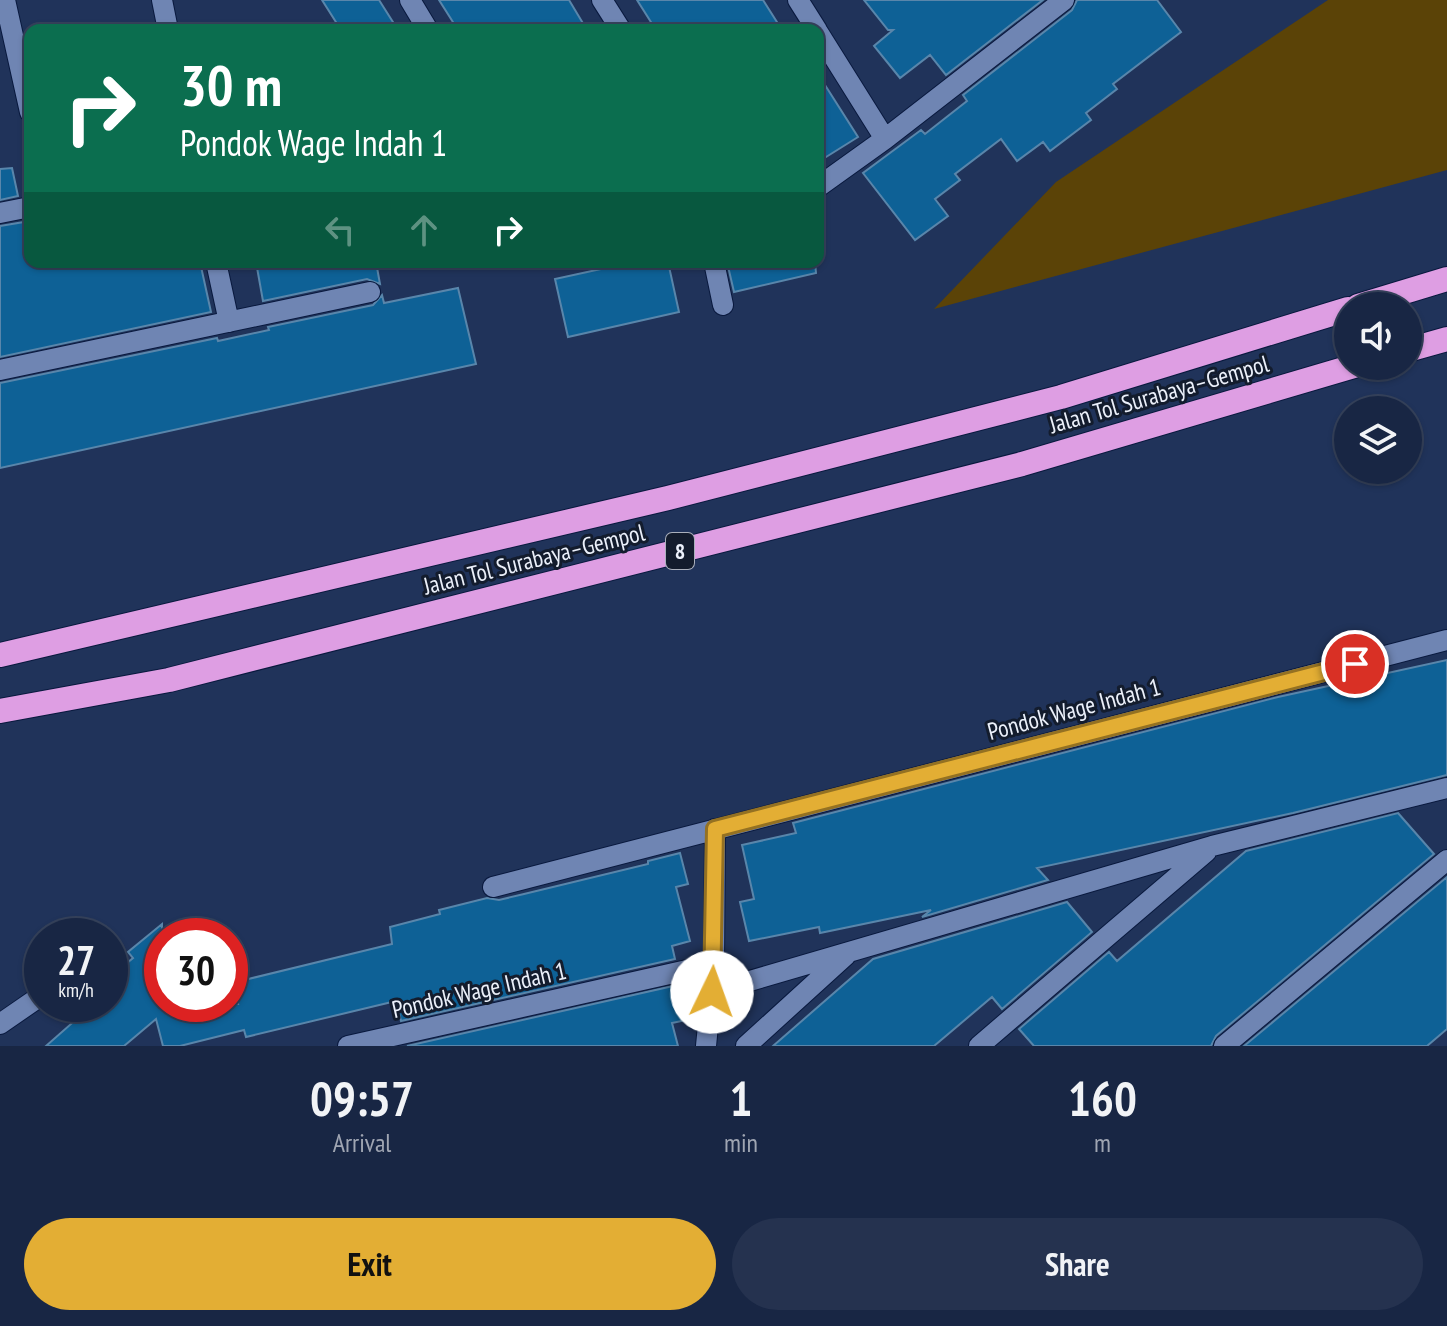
<!DOCTYPE html>
<html lang="en">
<head>
<meta charset="utf-8">
<style>
	:root { --surface:#182644; --page:#25324f; --text:#f1f3f6; --muted:#9fa5b2; --line:#36435d; --accent:#e3ae34 }
	body { margin:0; font-family:"PT Sans Narrow",sans-serif; background:var(--page); color:var(--text); height:100vh; display:flex; flex-direction:column; font-size:30px; white-space:nowrap }
	* { box-sizing:border-box; margin:0 }
	p { font-size:26px; color:var(--muted) }
	.icon { flex:none; width:44px; height:44px; fill:none; stroke:currentColor; stroke-width:2; stroke-linecap:round; stroke-linejoin:round }
	.map { position:relative; height:1046px; overflow:hidden }
	.sheet { display:flex; flex-direction:column; background:var(--surface); flex:1 }
	.sheet>* { flex:none }
	.banner { position:absolute; left:24px; top:24px; width:800px; height:244px; border-radius:16px; box-shadow:0 2px 6px #0004,0 0 0 2px var(--line); background:#0b6e4f; color:#fff; overflow:hidden }
	.tools { position:absolute; left:1334px; top:292px; display:grid; gap:16px }
	.tools a { display:grid; place-items:center; width:88px; height:88px; border-radius:50%; background:var(--surface); box-shadow:0 2px 6px #0004,0 0 0 2px var(--line); font-size:40px }
	.speed { position:absolute; left:24px; top:918px; display:flex; gap:16px; font-size:40px; font-weight:700; text-align:center }
	.speed>* { display:grid; place-content:center; width:104px; height:104px; border-radius:50%; background:var(--surface); box-shadow:0 2px 6px #0004,0 0 0 2px var(--line); line-height:1 }
	.speed small { font-size:20px; font-weight:400 }
	.speed .limit { border:12px solid #d22; background:#fff; color:#111 }
	.pin { position:absolute; display:grid; place-items:center; width:68px; height:68px; color:#fff; margin:-34px; border:4px solid #fff; border-radius:50%; box-shadow:0 2px 8px #0007 }
	.me { position:absolute; width:88px; margin:-44px; rotate:3deg; stroke-linejoin:round; filter:drop-shadow(0 0 6px #0008) }
	.turn { display:flex; align-items:center; gap:28px; height:168px; padding:0 24px; font-size:36px }
	.turn .icon { width:104px; height:104px; stroke-width:2.5 }
	.turn b { display:block; font-size:56px; line-height:68px }
	.lanes { display:flex; align-items:center; height:76px; padding:0 24px; background:#0003; justify-content:center; gap:40px; direction:ltr }
	.lanes .off { opacity:.35 }
	.eta { display:flex; justify-content:space-evenly; align-items:center; height:136px; text-align:center }
	.eta b { font-size:48px; font-weight:700; line-height:56px }
	.button { display:flex; gap:16px; margin-top:auto; padding:16px 24px }
	.button a { flex:1; height:92px; border-radius:48px; background:var(--accent); color:#111; font-size:32px; font-weight:700; line-height:92px; text-align:center }
	.button a+a { background:var(--page); color:var(--text) }
	.map>svg:first-child { display:block }
	.green { fill:#5b4307 }
	.building { fill:#0e6196; stroke:#5986ab; stroke-width:2 }
	.lines { fill:none; stroke-linecap:round; stroke-linejoin:round }
	.minor-casing { stroke:#09193e; stroke-width:22 }
	.highway-casing { stroke:#09193e; stroke-width:26 }
	.minor { stroke:#6f85b3; stroke-width:20 }
	.highway { stroke:#de9ee3; stroke-width:24 }
	.route-casing { stroke:#947122; stroke-width:20 }
	.route { stroke:#e3ae34; stroke-width:14 }
	.labels { text-anchor:middle; dominant-baseline:central; stroke-width:6; stroke-linejoin:round; paint-order:stroke }
	.shield { fill:#131c2d; stroke:#aab0bc; stroke-width:2 }
	.shield-label { font-size:22px; font-weight:bold; fill:#ebf0fa }
	.street-label { font-size:24px; fill:#ebf0fa; stroke:#131c2d }
</style>
</head>
<body>
<div class="map">
<svg width="1447" height="1046" viewBox="0 0 1447 1046">
	<rect width="100%" height="100%" fill="#20335a"/>
	<path class="green" d="M1328 0H1447V170L934 309 1056 182Z"/>
	<path class="building" d="M322 0H379L398 30H341Z
		M439 0H569L587 30H458Z
		M637 0H763L782 30H656Z
		M864 0H1043L946 75 930 55 900 78 874 46 893 30H888Z
		M1077 0H1157L1181 32 1113 84 1117 89 1086 113 1091 120 1050 151 1043 142 1017 161 1001 139 955 174 960 180 935 199 948 216 915 240 863 173 921 130 925 134 967 101 963 95 1072 10Z
		M818 74 858 137 818 162Z
		M12 168 18 196 0 200V169Z
		M24 222 30 262H200L211 312 0 357V226Z
		M256 262H376L380 284 367 279 263 301Z
		M633 262H668L679 312 568 337 555 279Z
		M727 262H815L816 273 734 292Z
		M458 288 476 364 0 468V383L217 338 218 341 269 330 268 327 373 305 382 295 384 303Z
		M1447 660V775L1293 813 1037 868 1048 880 922 917 931 910 820 933 819 927 749 941 740 902 754 899 742 845 796 833 793 823 1278 697Z
		M1398 813 1434 854 1216 1036 1211 1046H1034L1019 1029 1109 952 1117 961 1246 851Z
		M680 853 688 884 676 887 690 941 672 946 675 959 401 1021 396 1001 246 1037 244 1030 180 1046H163L156 1019 124 1046H46L79 1017 68 1004H110V977L133 958 128 952 162 924V1004H238L232 983 392 944 390 927 440 914 439 910 487 898 499 900 524 894 648 864V861Z
		M1447 877V1029L1427 1046H1244Z
		M1067 902 1092 932 1002 1009 992 997 934 1046H773L873 959Z
		M682 984 691 1019 672 1023 678 1046H407Z"/>
	<g class="lines">
		<g class="minor-casing">
			<path id="minor" d="M5 0 30 112
				M162 0 168 30
				M410 0 428 30
				M602 0 621 30
				M798 0 817 30
				M818 32 885 139
				M818 187 885 139 1064 0
				M0 213 30 207
				M216 262 229 322
				M714 262 723 305
				M0 370 370 292
				M493 887 1447 640
				M712 992 1212 846 1447 788
				M0 1024 42 995
				M348 1046 714 964
				M706 1046 714 964 715 829
				M746 1046 846 955
				M979 1046 1206 852
				M1224 1046 1447 860"/>
		</g>
		<g class="highway-casing">
			<path id="highway" d="M1358 306 1447 279
				M1408 350 1447 339
				M0 655 668 498 1061 397 1348 309
				M0 711 169 680 1022 464 1354 366"/>
		</g>
		<use href="#minor" class="minor"/>
		<use href="#highway" class="highway"/>
	</g>
	<g class="lines">
		<g class="route-casing">
			<path id="route" d="M712 992 715 829 1355 664"/>
		</g>
		<use href="#route" class="route"/>
	</g>
	<g class="labels">
		<rect class="shield" x="666" y="533" width="28" height="36" rx="6"/>
		<g class="shield-label">
			<text x="680" y="551">8</text>
		</g>
		<g class="street-label">
			<text transform="translate(1159 394) rotate(-16)">Jalan Tol Surabaya–Gempol</text>
			<text transform="translate(534 559) rotate(-14)">Jalan Tol Surabaya–Gempol</text>
			<text transform="translate(1074 709) rotate(-15)">Pondok Wage Indah 1</text>
			<text transform="translate(479 990) rotate(-13)">Pondok Wage Indah 1</text>
		</g>
	</g>
</svg>
<div class="tools">
<a><svg class="icon" aria-label="sound" viewBox="0 0 24 24"><path d="M4 9h4l5-4v14l-5-4H4zM17 9q2 3 0 6"/></svg></a>
<a><svg class="icon" aria-label="layers" viewBox="0 0 24 24"><path d="M12 4l9 5-9 5-9-5zM3 14l9 5 9-5"/></svg></a>
</div>
<div class="speed"><div>27<small>km/h</small></div><div class="limit">30</div></div>
<div class="pin" style="left:1355px;top:664px;background:#d93025"><svg class="icon" aria-label="arrive" viewBox="0 0 24 24"><path d="M6 21V4h12l-3 4 3 4H6"/></svg></div>
<svg class="me" style="left:712px;top:992px" viewBox="-20 -20 40 40"><circle r="19" fill="#fff"/><path d="M0-13L10 11 0 6-10 11z" fill="#e3ae34"/></svg>
<div class="banner">
<div class="turn"><svg class="icon" aria-label="right" viewBox="0 0 24 24"><path d="M7 20v-9h11M14 6l5 5-5 5"/></svg><div><b>30 m</b>Pondok Wage Indah 1</div></div>
<div class="lanes"><svg class="icon off" aria-label="left" viewBox="0 0 24 24"><path d="M17 20v-9H6M10 6l-5 5 5 5"/></svg><svg class="icon off" aria-label="ahead" viewBox="0 0 24 24"><path d="M12 20V5M6 11l6-6 6 6"/></svg><svg class="icon" aria-label="right" viewBox="0 0 24 24"><path d="M7 20v-9h11M14 6l5 5-5 5"/></svg></div>
</div>
</div>
<section class="sheet">
<div class="eta">
<div><b>09:57</b><p>Arrival</p></div>
<div><b>1</b><p>min</p></div>
<div><b>160</b><p>m</p></div>
</div>
<div class="button"><a>Exit</a><a>Share</a></div>
</section>
</body>
</html>
